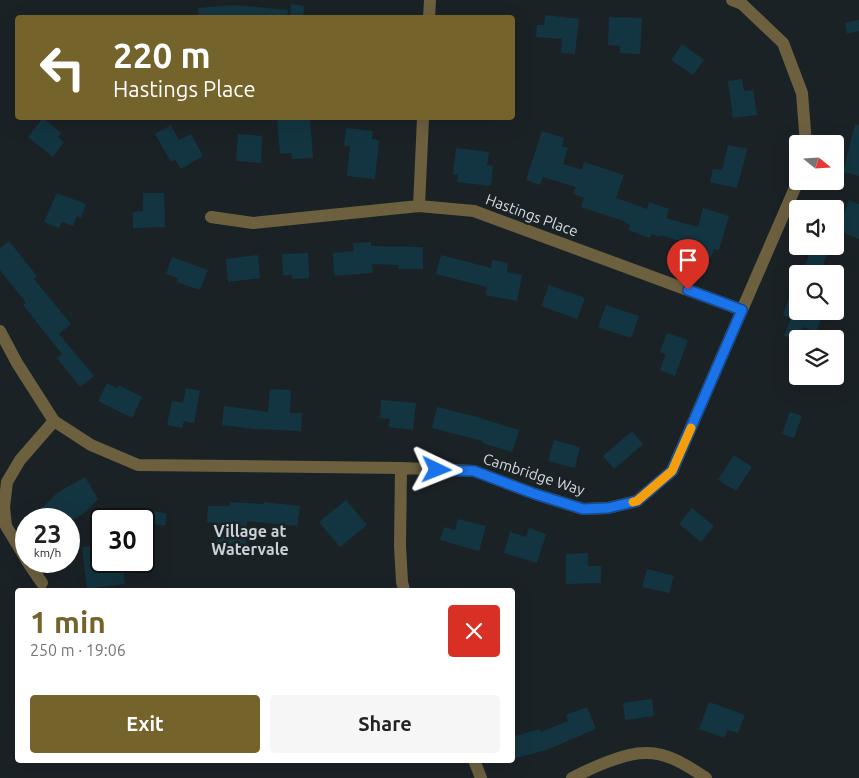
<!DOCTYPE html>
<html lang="en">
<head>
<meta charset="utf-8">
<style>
	:root { --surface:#fff; --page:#f6f6f6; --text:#222; --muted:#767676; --accent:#74632a }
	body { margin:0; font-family:Ubuntu,sans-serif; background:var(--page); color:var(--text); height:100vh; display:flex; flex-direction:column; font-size:19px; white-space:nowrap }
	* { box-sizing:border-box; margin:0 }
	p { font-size:16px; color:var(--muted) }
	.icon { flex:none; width:28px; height:28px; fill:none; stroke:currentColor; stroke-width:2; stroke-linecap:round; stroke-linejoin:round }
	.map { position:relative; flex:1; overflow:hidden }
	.panel { position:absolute; left:15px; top:588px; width:500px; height:175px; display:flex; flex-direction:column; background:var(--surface); border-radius:5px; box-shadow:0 5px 20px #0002 }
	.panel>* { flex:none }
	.guide { position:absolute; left:15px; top:15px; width:500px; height:105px; border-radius:5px; box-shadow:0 5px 20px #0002; background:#74632a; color:#fff; overflow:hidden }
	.needle { width:32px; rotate:108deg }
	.fabs { position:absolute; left:789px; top:135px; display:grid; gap:10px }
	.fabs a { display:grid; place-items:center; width:55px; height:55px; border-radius:5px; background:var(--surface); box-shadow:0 5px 20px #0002; font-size:25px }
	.speed { position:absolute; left:15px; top:508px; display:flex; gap:10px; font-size:25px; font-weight:700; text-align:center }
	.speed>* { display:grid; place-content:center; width:65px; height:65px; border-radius:50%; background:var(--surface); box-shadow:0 5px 20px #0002; line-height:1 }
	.speed small { font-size:12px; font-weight:400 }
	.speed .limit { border:2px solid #111; border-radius:8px; background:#fff; color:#111 }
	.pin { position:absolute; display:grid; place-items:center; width:42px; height:42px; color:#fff; margin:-51px -21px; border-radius:50% 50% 50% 0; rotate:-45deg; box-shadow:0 0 5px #0007 }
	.pin .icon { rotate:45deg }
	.me { position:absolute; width:55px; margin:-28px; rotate:92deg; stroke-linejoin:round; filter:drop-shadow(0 0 4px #0008) }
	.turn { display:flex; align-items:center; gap:18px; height:105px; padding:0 15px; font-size:22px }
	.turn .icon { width:65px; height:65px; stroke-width:2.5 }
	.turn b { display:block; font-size:35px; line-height:42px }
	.round { display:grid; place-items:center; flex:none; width:52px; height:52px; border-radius:5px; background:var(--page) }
	.overview { display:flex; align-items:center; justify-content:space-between; height:85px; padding:0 15px }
	h1 { font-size:30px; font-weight:700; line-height:38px; color:var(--accent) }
	.primary-button { display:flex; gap:10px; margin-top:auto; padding:10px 15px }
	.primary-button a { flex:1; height:58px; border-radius:5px; background:var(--accent); color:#fff; font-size:20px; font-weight:700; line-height:58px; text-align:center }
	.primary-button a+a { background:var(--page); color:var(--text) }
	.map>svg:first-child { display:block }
	.building { fill:#133541 }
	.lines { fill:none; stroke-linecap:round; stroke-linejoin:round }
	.minor { stroke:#6c603f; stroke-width:12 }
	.route-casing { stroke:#114b97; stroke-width:12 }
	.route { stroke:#1a73e8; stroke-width:9 }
	.slow { stroke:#f59e0b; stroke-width:9 }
	.labels { text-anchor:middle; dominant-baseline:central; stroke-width:5; stroke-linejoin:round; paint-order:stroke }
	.street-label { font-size:15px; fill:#d7dcde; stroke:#1b2226 }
	.neighbourhood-label { font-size:16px; font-weight:bold; fill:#c8d2d7; stroke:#1b2226 }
</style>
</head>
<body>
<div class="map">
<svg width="859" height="778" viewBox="0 0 859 778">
	<rect width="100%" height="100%" fill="#1b2226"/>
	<path class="building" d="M291 4 304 6 303 18H290Z
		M234 5 288 10 287 18H199L198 8Z
		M545 15 579 19 575 54 561 53 562 39 536 37 537 25H544Z
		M609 17 642 18 640 54 620 53V46L608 45Z
		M859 20V31L847 34 845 23Z
		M682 44 704 60 693 75 671 60Z
		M742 79 744 91 753 90 757 115 733 118 728 81Z
		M43 118 61 133 58 137 64 142 53 157 28 137Z
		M277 118H310L313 158 292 159 291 153 280 154Z
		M855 124 859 125V176L843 172Z
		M171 125 179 140 191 134 203 156 181 169 175 160 171 162 155 134Z
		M346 128 373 131 372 139 379 140 375 179 347 176 350 146H344Z
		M542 131 564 138 562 146 568 148 563 164 582 170 584 162 624 175 616 198 647 209 649 202 669 209 666 218 698 227 703 208 729 216 719 250 714 249 711 258 691 252 693 245 660 235 659 237 652 234 650 238 628 230 630 225 624 221 581 207 584 198 573 194 576 187 543 177 540 185 526 180Z
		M238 134 262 136 261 163 236 161Z
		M728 145 747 149 737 188 710 182 713 169 722 170Z
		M456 148 489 152 487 165 493 166 491 186 457 182 458 174H453Z
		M57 193 86 204 81 218 77 216 73 226 62 222 59 228 44 222Z
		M143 193H164L165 227 133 228V212L143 211Z
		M849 200 859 204V239L835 230V213L843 216Z
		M9 241 37 276 34 279 71 324 59 334 94 376 80 387 57 358 62 354 23 305 26 303 0 270V248Z
		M371 242V246L423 247V269H398L399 265 372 264 373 273 334 276 333 253 354 251 353 243Z
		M812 246 828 252 820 274H802Z
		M308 253 309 278 292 279V275H283L282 254Z
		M258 255 260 278 228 282 226 259Z
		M441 255 491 268 492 260 508 263 507 272 522 275 517 301 486 295 487 287 436 274Z
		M172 257 208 270 200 290 177 282 178 278 166 274Z
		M796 278 798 311H812L823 315 816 332 803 327 797 341 784 336 791 318 783 315Z
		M549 285 585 298 577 319 541 306Z
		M606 305 639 316 631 338 598 327Z
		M667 333 688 340 675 376 660 370 666 354 660 352Z
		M107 383 117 388 119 385 142 397 132 418 98 401Z
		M186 388 200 391 194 423 184 421 182 428 167 425 172 401 183 403Z
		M270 389 291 390 290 413H302L301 431 254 429 222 425 224 406 268 412Z
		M381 400 416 403 413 430 389 427 390 419 380 418Z
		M437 407 477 417 519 430 512 452 483 443V441L432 428Z
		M790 412 802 416 794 438 782 434Z
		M632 431 643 444 614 469 603 456Z
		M554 440 580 447 575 468 548 461Z
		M734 455 752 467 736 491 718 480Z
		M85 477 98 499 83 514 74 519H47L41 509 57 493Z
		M346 500 367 525 340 547 319 522Z
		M230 502 264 504V502L300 506 297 526 247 521 246 545 217 544 218 523 207 522 208 506H230Z
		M692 508 714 526 701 542 679 524Z
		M150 510 167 514 165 526 155 524 154 532 144 530V518L149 519Z
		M458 519 486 526 479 551 440 540 444 527 455 530Z
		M529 528 546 534 537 563 504 553 510 532 526 537Z
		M101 544V561H103L104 571 123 568 125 584 87 589 82 547Z
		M588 553V566H601V583L566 584V554Z
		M647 569 674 576 669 593 642 587Z
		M652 699 654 716 625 720 623 703Z
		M709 702 745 715 738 733 728 730 724 738 699 729Z
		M587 707 596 729 546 750 512 759V737L540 729 541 732 568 721 566 715Z"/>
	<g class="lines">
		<path class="minor" d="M732 0 742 4 783 43 802 93 806 144
			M429 18 430 0
			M419 206 423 118
			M211 217 253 223 419 206 474 211 742 310
			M0 331 17 363 54 421 91 445 138 465 401 468 474 471 535 494 583 509 608 508 637 501 672 471 798 181
			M401 468 400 546 402 582 404 590
			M26 559 6 526 4 507 7 482 20 460 54 421
			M27 561 42 583
			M474 760 481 778
			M572 778C591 768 624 753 645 753 667 752 688 766 706 778"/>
	</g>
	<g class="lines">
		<g class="route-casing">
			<path id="route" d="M437 470 474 471 535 494 583 509 608 508 637 501 672 471 742 310 688 290"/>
		</g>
		<use href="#route" class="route"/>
		<path class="slow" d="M633 502 637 501 672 471 691 428"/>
	</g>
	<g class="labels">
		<g class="street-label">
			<text transform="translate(532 215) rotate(20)">Hastings Place</text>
			<text transform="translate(534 474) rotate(18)">Cambridge Way</text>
		</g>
		<g class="neighbourhood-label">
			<text x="250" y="531">Village at<tspan x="250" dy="18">Watervale</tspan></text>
		</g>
	</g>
</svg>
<div class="fabs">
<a><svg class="needle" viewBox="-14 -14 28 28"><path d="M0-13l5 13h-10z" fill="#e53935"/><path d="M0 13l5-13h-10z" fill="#767676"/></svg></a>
<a><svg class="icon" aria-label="sound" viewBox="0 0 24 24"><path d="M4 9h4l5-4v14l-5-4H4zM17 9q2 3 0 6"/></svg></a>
<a><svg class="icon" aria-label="search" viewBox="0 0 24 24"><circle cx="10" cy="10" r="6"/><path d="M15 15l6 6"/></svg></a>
<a><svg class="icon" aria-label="layers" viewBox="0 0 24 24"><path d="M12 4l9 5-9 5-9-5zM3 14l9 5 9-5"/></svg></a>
</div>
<div class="speed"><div>23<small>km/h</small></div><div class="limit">30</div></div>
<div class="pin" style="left:688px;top:290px;background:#d93025"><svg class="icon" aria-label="arrive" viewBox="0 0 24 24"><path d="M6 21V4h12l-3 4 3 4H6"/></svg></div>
<svg class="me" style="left:437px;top:470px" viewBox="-20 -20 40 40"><path d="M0-17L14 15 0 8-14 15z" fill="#1a73e8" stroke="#fff" stroke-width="4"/></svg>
<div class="guide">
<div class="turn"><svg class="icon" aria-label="left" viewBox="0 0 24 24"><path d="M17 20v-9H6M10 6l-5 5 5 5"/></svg><div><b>220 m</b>Hastings Place</div></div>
</div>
<section class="panel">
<div class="overview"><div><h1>1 min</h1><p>250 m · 19:06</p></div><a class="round" style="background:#d93025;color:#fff"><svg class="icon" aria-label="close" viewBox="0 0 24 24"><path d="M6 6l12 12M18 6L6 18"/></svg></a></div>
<div class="primary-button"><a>Exit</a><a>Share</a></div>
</section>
</div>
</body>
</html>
